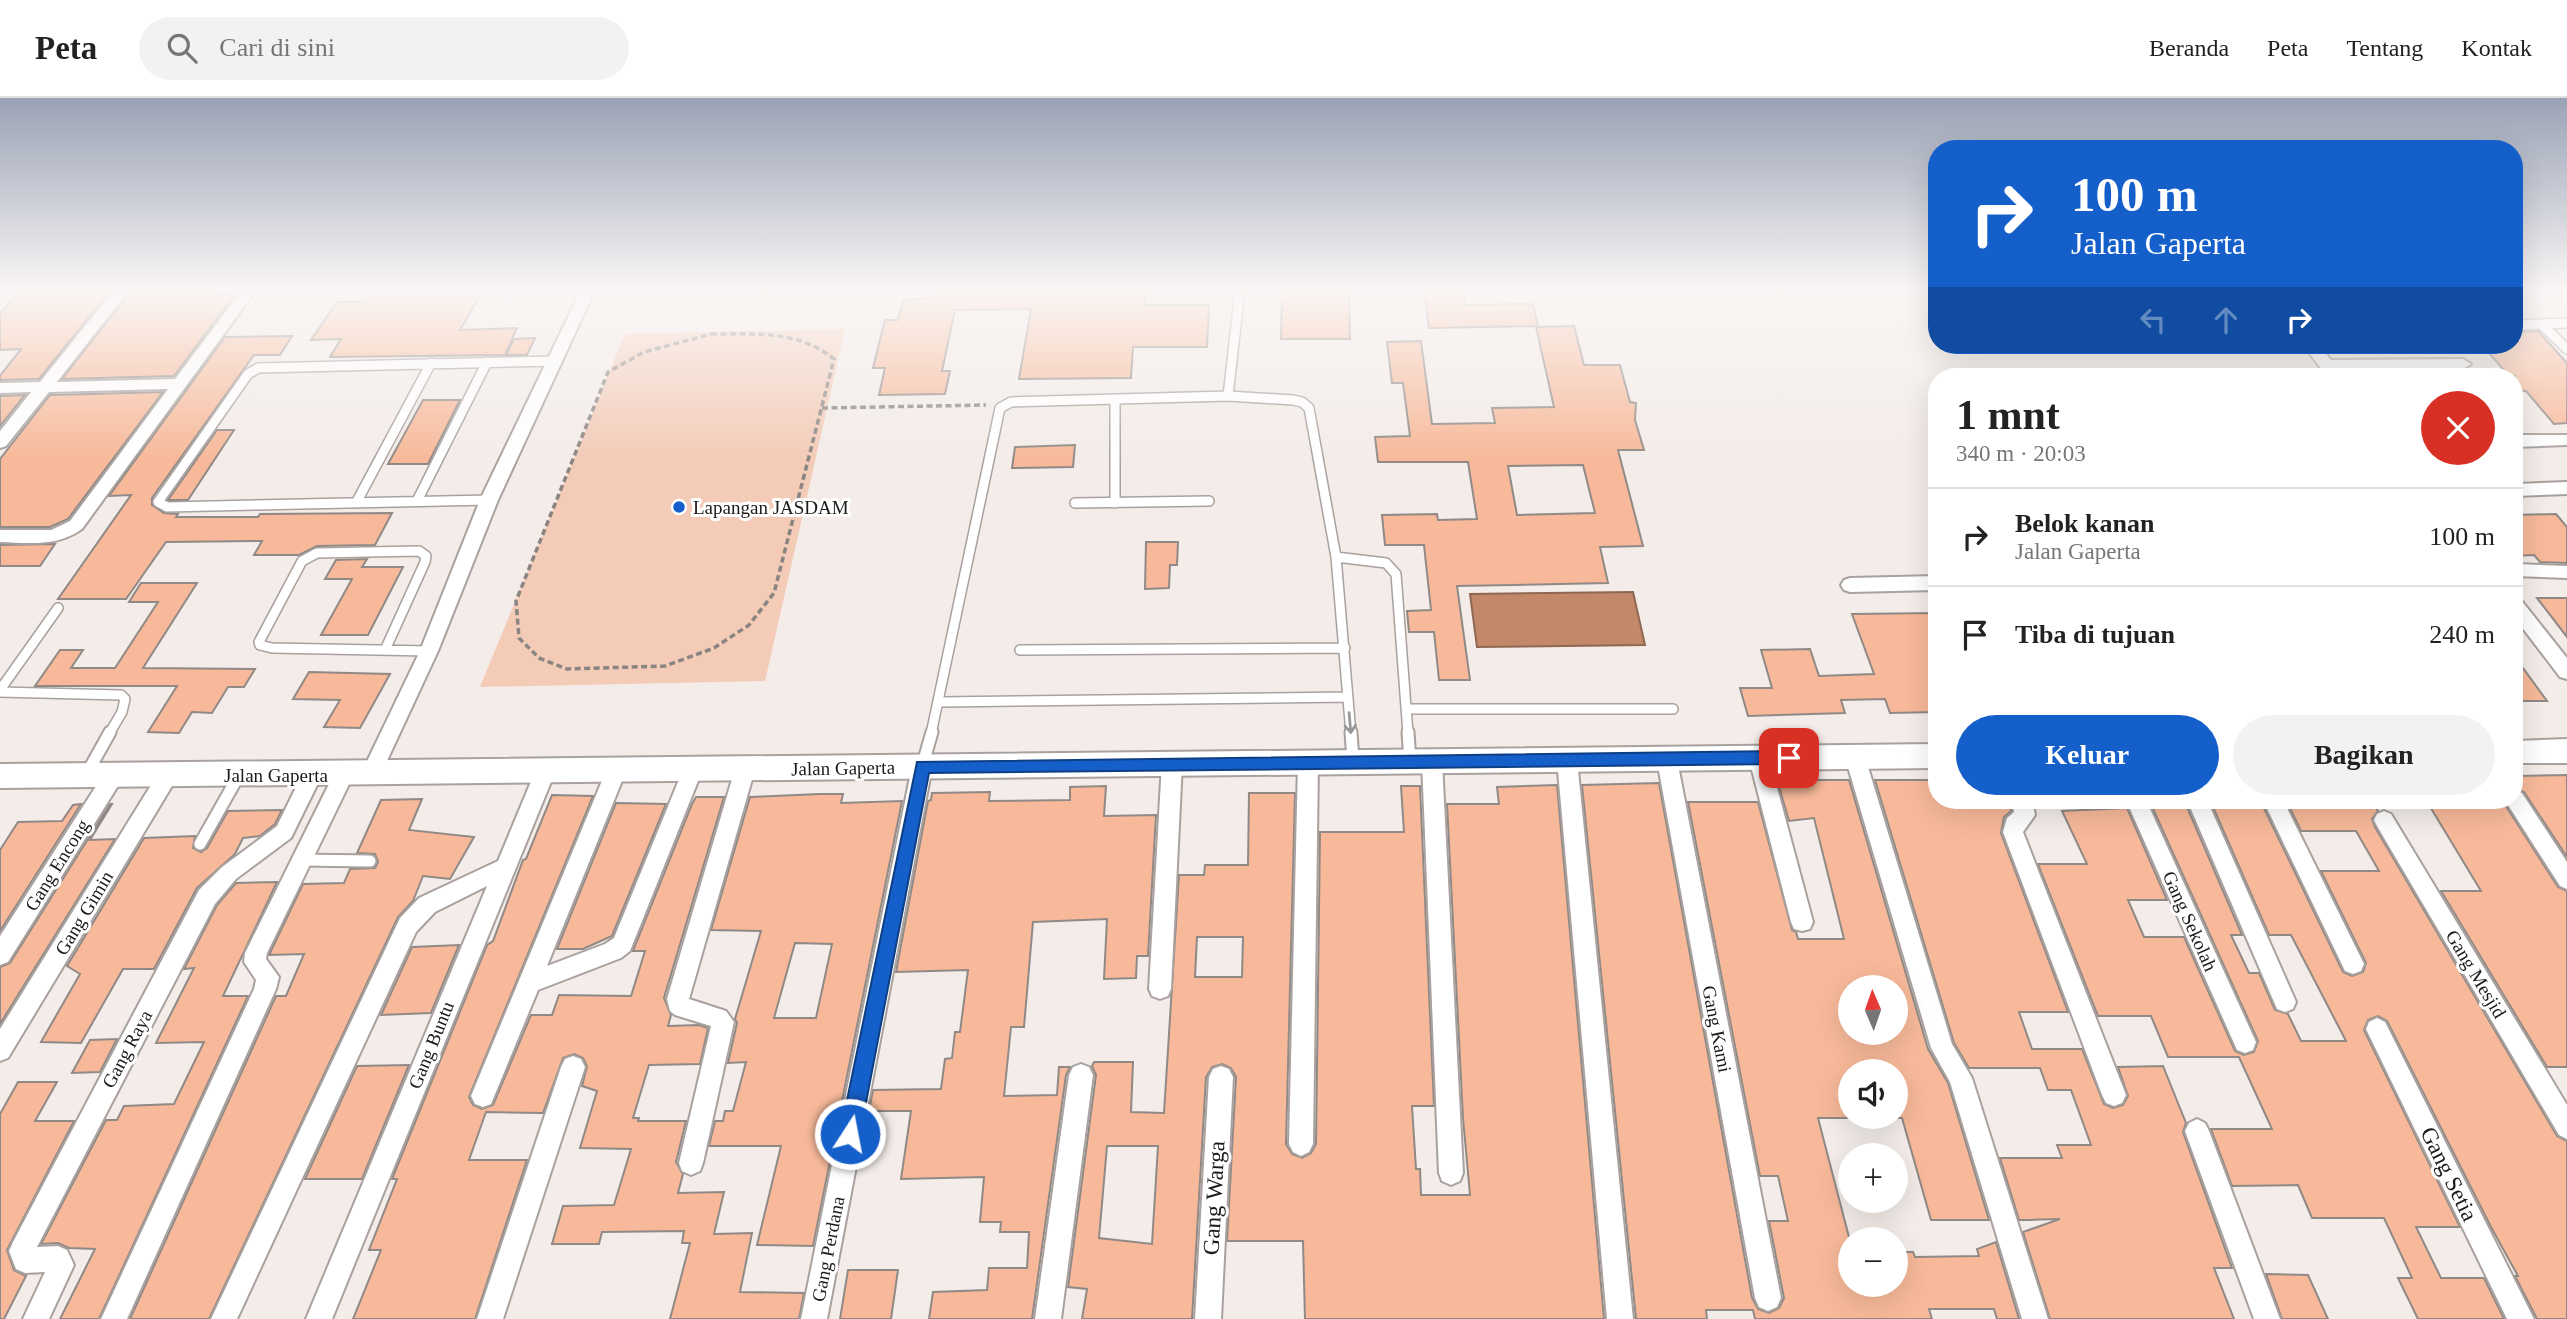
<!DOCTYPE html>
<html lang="id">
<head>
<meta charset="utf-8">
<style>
	:root { --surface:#fff; --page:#f2f2f2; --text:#222; --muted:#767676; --line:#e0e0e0; --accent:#155fca }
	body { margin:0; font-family:Georgia,serif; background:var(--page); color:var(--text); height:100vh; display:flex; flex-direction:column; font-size:26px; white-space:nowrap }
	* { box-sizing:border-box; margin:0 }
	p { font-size:23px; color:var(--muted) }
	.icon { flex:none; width:38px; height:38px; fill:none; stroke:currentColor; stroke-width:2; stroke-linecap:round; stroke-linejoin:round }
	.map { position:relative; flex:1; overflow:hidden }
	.panel { position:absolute; left:1928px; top:270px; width:595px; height:441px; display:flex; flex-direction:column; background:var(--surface); border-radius:28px; box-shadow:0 7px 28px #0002 }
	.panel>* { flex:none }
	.top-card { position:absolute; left:1928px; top:42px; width:595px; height:214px; border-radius:28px; box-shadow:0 7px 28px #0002; background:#155fca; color:#fff; overflow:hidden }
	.needle { width:46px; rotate:358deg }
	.tools { position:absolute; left:1838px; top:877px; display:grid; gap:14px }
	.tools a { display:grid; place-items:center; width:70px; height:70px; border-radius:50%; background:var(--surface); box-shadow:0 7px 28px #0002; font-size:35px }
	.pin { position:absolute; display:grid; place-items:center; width:60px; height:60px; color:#fff; margin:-30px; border-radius:14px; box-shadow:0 4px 10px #0006 }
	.me { position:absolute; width:77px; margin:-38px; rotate:11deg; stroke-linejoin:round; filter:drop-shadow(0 0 5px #0008) }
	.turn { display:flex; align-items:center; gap:24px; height:147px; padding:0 28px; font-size:32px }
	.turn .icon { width:91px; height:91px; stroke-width:2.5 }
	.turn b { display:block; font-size:49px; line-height:60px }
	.lanes { display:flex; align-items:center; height:66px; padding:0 28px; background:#0003; justify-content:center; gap:35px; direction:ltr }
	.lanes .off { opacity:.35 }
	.round { display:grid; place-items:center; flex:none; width:74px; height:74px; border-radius:37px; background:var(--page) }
	.summary { display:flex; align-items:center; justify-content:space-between; height:119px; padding:0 28px }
	h1 { font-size:42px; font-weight:700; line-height:52px }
	.action { display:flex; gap:14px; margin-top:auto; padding:14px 28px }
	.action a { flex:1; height:80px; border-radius:42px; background:var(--accent); color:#fff; font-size:28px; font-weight:700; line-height:80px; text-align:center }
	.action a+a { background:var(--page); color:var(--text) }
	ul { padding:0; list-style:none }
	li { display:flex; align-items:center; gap:21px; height:98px; padding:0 28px; border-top:2px solid var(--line) }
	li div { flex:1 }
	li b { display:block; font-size:26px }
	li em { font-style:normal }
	header { display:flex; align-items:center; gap:42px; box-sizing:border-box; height:98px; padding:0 35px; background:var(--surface); border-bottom:2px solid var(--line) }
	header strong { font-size:33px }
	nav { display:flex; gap:38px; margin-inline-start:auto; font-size:24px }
	.search { width:490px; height:63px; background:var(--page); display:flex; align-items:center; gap:18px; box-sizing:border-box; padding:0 24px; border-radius:38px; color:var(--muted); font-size:26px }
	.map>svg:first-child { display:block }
	.green { fill:#f3cbb7 }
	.water { fill:#c28869; stroke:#906751; stroke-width:2 }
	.building { fill:#f7b999; stroke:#908986; stroke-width:2; fill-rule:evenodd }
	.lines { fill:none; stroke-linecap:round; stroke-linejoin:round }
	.lane-far1-casing { stroke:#a8a19e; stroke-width:12 }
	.lane-casing { stroke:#a8a19e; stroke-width:15 }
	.street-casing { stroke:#a8a19e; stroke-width:4 }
	.secondary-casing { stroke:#a8a19e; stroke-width:4 }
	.path { stroke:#8a8582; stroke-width:3.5; stroke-dasharray:6 3.5; stroke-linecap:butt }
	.lane-far1 { stroke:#fff; stroke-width:9 }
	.lane { stroke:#fff; stroke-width:11 }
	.street { fill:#fff; fill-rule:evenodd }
	.secondary { fill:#fff; fill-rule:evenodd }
	.oneway { stroke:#999898 }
	.route { fill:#155fca; stroke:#0e3e83; stroke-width:2 }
	.poi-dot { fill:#155fca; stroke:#fff; stroke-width:2.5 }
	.labels { text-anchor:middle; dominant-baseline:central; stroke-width:6; stroke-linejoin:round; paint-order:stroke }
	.poi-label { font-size:19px; fill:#1d1b19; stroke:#fff; text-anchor:start }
	.street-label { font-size:19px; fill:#1d1b19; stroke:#fff }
	.near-street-label { font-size:23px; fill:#1d1b19; stroke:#fff }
</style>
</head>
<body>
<header>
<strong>Peta</strong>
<div class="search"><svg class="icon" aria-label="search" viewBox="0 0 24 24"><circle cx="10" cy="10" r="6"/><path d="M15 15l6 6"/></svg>Cari di sini</div>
<nav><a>Beranda</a><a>Peta</a><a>Tentang</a><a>Kontak</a></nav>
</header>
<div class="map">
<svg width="2567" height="1221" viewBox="0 0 2567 1221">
	<rect width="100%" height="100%" fill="#f3ece8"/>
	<path class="green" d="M845 231 765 583 480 589 625 236Z"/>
	<path class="water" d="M1633 494 1645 547 1477 549 1470 496Z"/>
	<path class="building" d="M22 192H111L39 281 0 282V278L21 251 0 252V215Z
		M132 192H218L214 197H234L174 278 62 281Z
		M936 192H1147L1145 207H1209L1207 249H1133L1131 280 1019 281 1031 211 955 212 942 273H950L945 296 879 297 885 270H873L885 222H898L903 202 934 200Z
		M1424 192H1463L1465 207 1533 206 1538 228 1429 230Z
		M1282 195H1349L1350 241H1281Z
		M383 198H480L460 232 517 230 505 257 330 259 341 241 311 242 337 204H365L368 199Z
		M1574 228 1584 267H1620L1630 304 1636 305 1635 322 1644 352H1618L1643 448 1600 449 1608 485 1457 488 1470 582H1439L1434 534H1409L1407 513 1431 512 1424 447H1385L1382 417 1437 416 1438 422 1477 421 1468 364H1378L1375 339 1410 338 1403 285H1392L1387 244 1421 243 1432 326 1495 325 1492 310 1554 309 1536 229ZM1583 367 1595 415 1517 417 1508 368Z
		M2538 233 2567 265V325L2554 326 2526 293H2522L2515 285V278H2509L2482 247H2515V234Z
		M292 238 280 257H254L152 400V407L164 415 178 416 176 419H258L260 416 392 415 375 447 317 448 299 457H254L262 443 166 444 126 501H58L131 397 109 398 225 239Z
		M535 240 527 257H506L514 241Z
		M163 294 68 421 50 429H0V361L50 297Z
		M25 297 0 328V298Z
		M423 302H460L428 366H388Z
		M217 332H234L188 402H168Z
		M1075 347 1073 369 1012 370 1015 349Z
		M2556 416 2567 429V465L2540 464 2534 457 2515 458V417Z
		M1146 444H1178L1177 467H1170L1169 490 1145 491Z
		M55 446 40 468H0V447Z
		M367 461 362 469H403L368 537H321L352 481H325L336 462Z
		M141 485H197L143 570 255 571 244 589H228L212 615 192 614 179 635 148 634 177 588H35L60 552H83L71 570H115L158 504H129Z
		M2537 500H2567V539Z
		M1937 515V614L1890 615 1885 601 1841 602 1845 615 1748 618 1740 590H1772L1761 552 1810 551 1819 578 1874 576 1852 516Z
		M2515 559 2547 603H2515Z
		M309 574 390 576 360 630 324 629 340 602 293 601Z
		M2567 677V759L2524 694 2515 691V678Z
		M1817 682H1849L1928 951 1948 985 1989 1122H1931L1902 1020H1895V973H1850V1020H1818L1850 1143V1186H1895V1154H1913L1915 1159 1979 1158 1977 1151 1996 1144 2019 1221H1997L1994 1211H1929L1932 1221H1755L1753 1212H1706L1707 1221H1636L1582 687 1659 685 1752 1200 1758 1211 1769 1215 1779 1210 1784 1200 1769 1123H1788L1778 1078H1760L1688 704H1758L1792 832 1796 834 1798 841H1844L1814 720 1789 723 1778 685ZM1850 889H1895V934H1850Z
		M1875 682H1937V702H2010L2011 713 2004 719 2001 735 2068 914H2019L2032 951H2082L2104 1006 2113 1010 2123 1007 2128 998 2118 969 2163 968 2186 1025 2183 1034 2232 1170H2214L2234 1221H2050L2023 1134 2060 1121 2019 1122 2000 1060H2062L2057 1047H2091L2071 992H2048L2040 970H1969L1954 945Z
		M1557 687 1604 1221H1305L1303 1143H1227L1236 979 1231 970 1222 966 1212 969 1206 979 1192 1221H1082L1087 1191 1068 1189 1096 977 1092 968 1094 964H1133L1131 1014 1164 1015 1179 777H1204L1205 767H1248L1249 695H1295L1286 1046 1292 1056 1302 1060 1311 1055 1316 1046 1320 734H1404L1401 688H1420L1434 1008H1412L1416 1071H1420L1421 1097H1470L1463 1020 1447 706H1499L1497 689ZM1197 839H1243L1242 879H1195ZM1107 1048H1158L1152 1146 1099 1140Z
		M1106 688 1104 718 1156 717 1148 858H1137L1136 880 1104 881 1107 821 1033 824 1024 929H1011L1004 998 1057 997 1059 969H1070L1066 977 1032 1221H929L933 1194 987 1192 989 1170H1027L1029 1134H1000L1001 1124H980L984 1079 901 1081 911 1013H869L873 992 941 991 945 961 952 960 955 934H960L968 872 896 874 928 703 931 702 932 695 990 694 989 703 1070 702V689Z
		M820 696H843L841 705 902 703 813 1148 757 1147 781 1048H709L715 1023H723L725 1013H733L746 964 728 965 737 925 735 921 761 833 711 832 750 699ZM795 845 832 846 816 920H774Z
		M552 697 593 698 469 999 473 1007 482 1011 493 1007 531 917H552L559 897 631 898 645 853H633L692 706 696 699H724L664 900 671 917 668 928 699 927 708 930 700 966 649 967 633 1020H639L638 1023H686L676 1064 683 1076 678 1095 724 1094 714 1136 752 1135 740 1194 804 1195 799 1221H670L690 1145H682L684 1133 602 1134 599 1146H552L563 1108 614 1107 631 1051 580 1050 597 993 582 988 587 968 583 960 574 956 563 960 543 1015 486 1014 469 1062H527L475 1221H353L381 1152H369L397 1081H392L487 847 493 843 523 762 526 761Z
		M422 701 409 732 474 739 450 781 423 778 413 803 398 819 209 1221H130L276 898H286L304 856 269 857 303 786 344 785 350 771 375 770 378 764 375 756 357 755 381 702Z
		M2149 702H2184L2242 837H2231L2249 875H2259L2275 912 2288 916 2301 943H2346L2291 837H2269L2210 702H2260L2343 874 2352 878 2363 874 2366 865 2321 773H2379L2356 733H2301L2286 702H2372L2378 713 2372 721 2375 729 2557 1038 2567 1043V1221H2537L2515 1178H2518L2491 1129 2387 923 2378 918 2368 922 2364 932 2460 1129H2416L2441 1180H2484L2504 1221H2418L2398 1180H2412L2384 1120H2312L2298 1087 2232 1088 2211 1031H2272L2239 959H2168L2151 918H2098L2038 766H2087L2062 713 2127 710 2167 802H2128L2144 839H2184L2235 953 2244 957 2254 954 2258 943Z
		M2426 702H2502L2558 789 2567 793V969H2547L2441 793H2481Z
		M616 705 666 706 612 838 583 851H557Z
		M81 706 0 833V752L18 724 62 723 73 707Z
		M110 706H112L90 742 115 741 0 926V869L10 865Z
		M282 712 275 726 260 738 243 740 235 756 197 790 154 871H123L81 945 41 944 80 876 67 868 144 740 195 738 193 750 201 754 207 750 228 713Z
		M277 784 223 898H248L99 1221H60L95 1151 69 1150 58 1145 41 1146 106 1022H117L124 1008 174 1006 204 944 156 945 194 870 184 871 217 807 236 785Z
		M459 847 431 915 381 917 412 849Z
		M117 941 100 974 72 975 90 942Z
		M409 967 362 1081H305L357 968Z
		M18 984H57L35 1023H74L7 1152 14 1172 26 1178 4 1221H0V1016Z
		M848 1172H898L891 1221H840Z
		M2266 1176 2308 1177 2328 1221H2282Z"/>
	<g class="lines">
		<g class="lane-far1-casing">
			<path id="lane-far1" d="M367 192H379
				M1240 192 1228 298 1293 302 1302 304 1309 310 1336 459 1351 636
				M2567 225 2541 226 2567 251
				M2515 227 2541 226
				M1115 301V405
				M489 402 167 409 158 404 248 276 258 270 555 263
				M417 403 487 264
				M356 405 431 265
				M1075 405 1209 403
				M1336 459 1386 465 1396 476 1408 636
				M385 552 425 464 426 458 419 453 317 455 302 463 259 544 260 547 272 550 429 553
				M1020 552 1345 550
				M0 592 58 510
				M0 594 121 597 125 601 122 614 109 636
				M940 604 1347 599
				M1407 611H1673
				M931 636 1000 310 1011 304 1228 298"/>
		</g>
		<g class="lane-casing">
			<path id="lane" d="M1351 634 1353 663
				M1408 634 1410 664
				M922 669 932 634
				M86 677 110 634
				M200 746 239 677
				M301 762 370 763"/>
		</g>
		<g class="street-casing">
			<path id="street" d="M114 192H129L57 284 175 281 242 192H256L82 431C58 449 28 445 0 444V432H51L70 423 168 291 49 294 6 348 0 350V333L31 294 0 295V285L40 284Z
				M581 192H595L498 402 438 553 378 682 371 684 364 682 361 676 420 553 480 402Z
				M2303 247H2319L2331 262 2463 261 2471 266 2463 271 2339 272 2340 278H2327Z
				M2515 337H2567V347L2515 349Z
				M2567 384V396L2515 398V386Z
				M2515 466 2567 468V480L2515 478Z
				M1937 478V492L1850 494 1844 492 1841 487 1844 482 1850 480Z
				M2515 500 2521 502 2567 560V581L2560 579 2515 520Z
				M1855 651 1862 653 1865 659 1952 946 1972 980 2048 1221H2022L1950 984 1931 950 1845 659 1848 653Z
				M1759 652 1766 654 1769 660 1813 824 1810 831 1802 833 1794 831 1791 824 1749 660 1752 654Z
				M1567 654 1574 656 1577 662 1633 1221H1607L1557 662 1560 656Z
				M1667 654 1674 656 1677 662 1781 1200 1777 1209 1768 1213 1759 1209 1755 1200 1657 662 1660 656Z
				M1432 656 1439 658 1442 664 1463 1075 1460 1083 1451 1087 1442 1083 1439 1075 1422 664 1425 658Z
				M1172 657 1179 659 1182 665 1171 891 1168 898 1160 901 1152 898 1149 891 1162 665 1165 659Z
				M1308 657 1315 659 1318 665 1313 1046 1309 1054 1301 1058 1293 1054 1289 1046 1298 665 1301 659Z
				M922 661 929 663 932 669 827 1221H801L912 669 915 663Z
				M745 663 752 665 755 671 689 901 726 913 734 924 703 1065 700 1073 691 1077 682 1073 679 1065 711 928 675 917 670 913 667 901 735 671 738 665Z
				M616 665 623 667 626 673 547 868 605 846 614 840 685 667 692 665 699 667 702 673 630 853 621 860 538 892 491 1006 483 1009 475 1006 471 998 606 673 609 667Z
				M545 666 552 668 555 674 332 1221H306L487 788 435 814 416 834 237 1221H211L400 820 419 800 498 763 535 674 538 668Z
				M344 668 351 670 354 676 267 855 266 861 279 879 276 891 127 1221H101L254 891 256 882 244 864 245 855 337 670Z
				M114 669 121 671 124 677 121 683 8 864 0 867V838L107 671Z
				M168 669 175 671 178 677 175 683 8 960 0 963V931L161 671Z
				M312 669 319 671 322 677 291 740 236 781 215 806 37 1149 58 1148 67 1152 74 1167 49 1221H23L45 1174 25 1175 16 1171 9 1153 13 1144 199 792 222 769 277 728 305 671Z
				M2515 693 2522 695 2567 764V791L2560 788 2508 707 2505 702H2515Z
				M2012 702H2032L2035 717 2023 734 2126 997 2122 1005 2114 1008 2106 1005 2102 997 2003 734 2007 720 2014 714Z
				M2126 702H2146L2256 944 2253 952 2245 955 2237 952Z
				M2187 702H2207L2296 904 2293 911 2285 914 2277 911Z
				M2263 702H2283L2364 866 2361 873 2353 876 2345 873Z
				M2384 713 2391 716 2567 1007V1041L2559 1037 2377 728 2374 722 2377 716Z
				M2377 920 2385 924 2534 1221H2507L2366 931 2369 924Z
				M573 958 581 961 585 969 503 1221H477L561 969 565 961Z
				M1081 966 1089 969 1093 977 1061 1221H1035L1069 977 1073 969Z
				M1221 968 1229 971 1233 979 1221 1221H1195L1209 979 1213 971Z
				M2197 1021 2205 1025 2209 1033 2280 1221H2254L2185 1033 2189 1025Z"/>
		</g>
		<g class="secondary-casing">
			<path id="secondary" d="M2567 641V665H2515V643Z
				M1937 646V670L0 690V666Z"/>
		</g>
		<path class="path" d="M711 236C755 236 798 232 834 261L774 495 749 527 714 550 665 568 567 571 539 560 519 540 516 503 608 274 644 254Z
			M822 310 986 307"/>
		<use href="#lane-far1" class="lane-far1"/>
		<use href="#lane" class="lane"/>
		<use href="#street" class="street"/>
		<use href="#secondary" class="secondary"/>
	</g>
	<defs><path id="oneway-shaft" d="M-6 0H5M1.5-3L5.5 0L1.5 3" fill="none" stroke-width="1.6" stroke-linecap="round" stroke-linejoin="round" transform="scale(1.75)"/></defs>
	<use class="oneway" href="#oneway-shaft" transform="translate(1350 625) rotate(85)"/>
	<linearGradient id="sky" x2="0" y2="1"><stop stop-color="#99a2b5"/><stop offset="0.53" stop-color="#faf6f5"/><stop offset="1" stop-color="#faf6f5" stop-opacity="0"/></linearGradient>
	<rect width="2567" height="363" fill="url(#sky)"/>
	<path class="route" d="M1789 653 1795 655 1797 660 1795 664 1789 666 929 675 860 1036 857 1043 850 1045 843 1043 840 1036 917 664Z"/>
	<circle class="poi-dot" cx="679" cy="409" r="7"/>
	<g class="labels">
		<g class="poi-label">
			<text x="693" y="409">Lapangan JASDAM</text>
		</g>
		<g class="street-label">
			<text transform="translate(843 670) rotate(-1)">Jalan Gaperta</text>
			<text x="276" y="677">Jalan Gaperta</text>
			<text transform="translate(57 767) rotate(-58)">Gang Encong</text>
			<text transform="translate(84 815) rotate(-59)">Gang Gimin</text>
			<text transform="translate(2190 823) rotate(66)">Gang Sekolah</text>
			<text transform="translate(2476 876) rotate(59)">Gang Mesjid</text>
			<text transform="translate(1717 931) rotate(79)">Gang Kami</text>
			<text transform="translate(431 947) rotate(-68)">Gang Buntu</text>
			<text transform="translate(127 951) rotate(-62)">Gang Raya</text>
			<text transform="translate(828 1151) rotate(-79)">Gang Perdana</text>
		</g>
		<g class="near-street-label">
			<text transform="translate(2449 1076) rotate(64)">Gang Setia</text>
			<text transform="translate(1214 1100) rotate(-87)">Gang Warga</text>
		</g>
	</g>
</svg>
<div class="tools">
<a><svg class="needle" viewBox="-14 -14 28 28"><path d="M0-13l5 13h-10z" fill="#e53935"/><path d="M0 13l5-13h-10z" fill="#767676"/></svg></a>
<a><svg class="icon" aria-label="sound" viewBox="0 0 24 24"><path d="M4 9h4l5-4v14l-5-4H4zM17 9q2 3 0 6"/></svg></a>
<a>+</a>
<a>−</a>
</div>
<div class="pin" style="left:1789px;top:660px;background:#d93025"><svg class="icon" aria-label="arrive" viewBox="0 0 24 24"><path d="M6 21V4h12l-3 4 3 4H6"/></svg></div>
<svg class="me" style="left:850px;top:1036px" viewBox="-20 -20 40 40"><circle r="17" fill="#155fca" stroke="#fff" stroke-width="3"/><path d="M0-11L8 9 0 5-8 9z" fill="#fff"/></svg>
<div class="top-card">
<div class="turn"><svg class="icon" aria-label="right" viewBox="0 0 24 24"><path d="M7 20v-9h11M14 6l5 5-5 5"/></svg><div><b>100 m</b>Jalan Gaperta</div></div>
<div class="lanes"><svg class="icon off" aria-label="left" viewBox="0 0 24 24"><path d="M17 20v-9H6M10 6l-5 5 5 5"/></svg><svg class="icon off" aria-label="ahead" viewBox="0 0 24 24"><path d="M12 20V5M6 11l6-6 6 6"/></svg><svg class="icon" aria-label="right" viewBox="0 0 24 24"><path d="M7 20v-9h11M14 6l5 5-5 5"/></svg></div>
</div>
<section class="panel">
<div class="summary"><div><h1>1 mnt</h1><p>340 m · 20:03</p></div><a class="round" style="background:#d93025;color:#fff"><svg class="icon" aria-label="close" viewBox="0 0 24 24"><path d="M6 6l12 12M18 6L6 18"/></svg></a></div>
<ul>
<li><svg class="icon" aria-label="right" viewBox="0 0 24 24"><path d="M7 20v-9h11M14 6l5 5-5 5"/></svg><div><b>Belok kanan</b><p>Jalan Gaperta</p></div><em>100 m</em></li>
<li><svg class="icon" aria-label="arrive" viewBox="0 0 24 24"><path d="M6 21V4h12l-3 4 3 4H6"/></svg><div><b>Tiba di tujuan</b></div><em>240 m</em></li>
</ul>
<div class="action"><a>Keluar</a><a>Bagikan</a></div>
</section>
</div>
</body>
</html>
